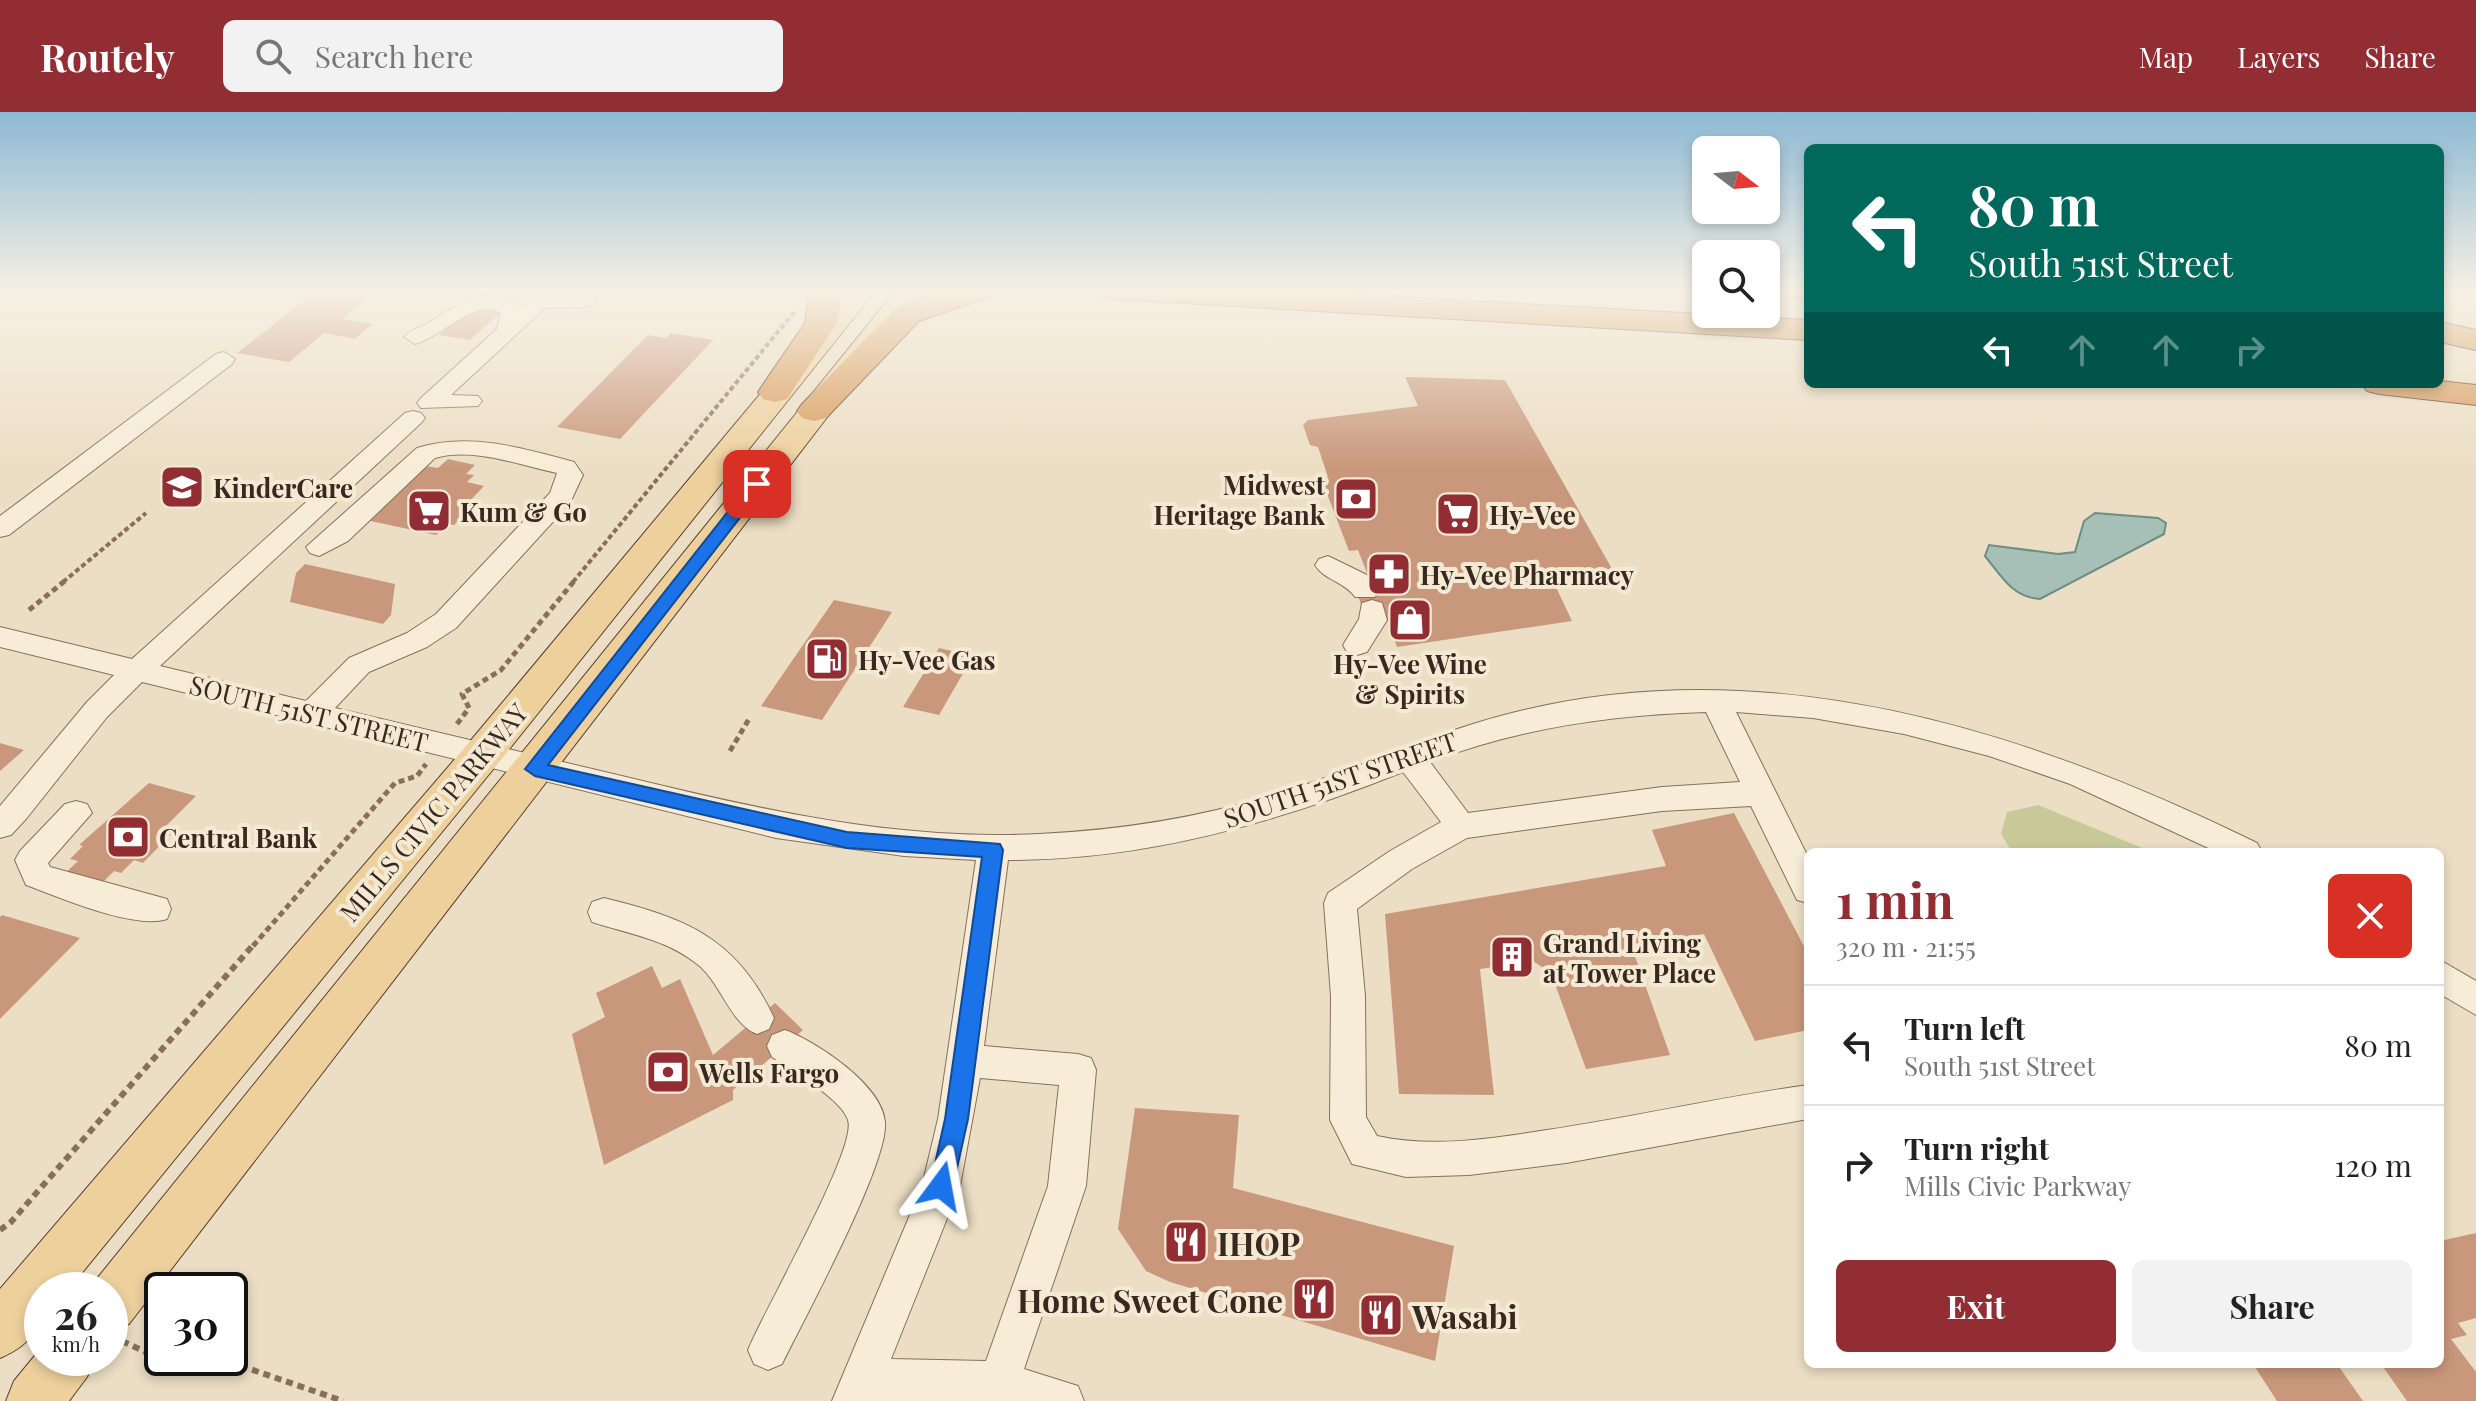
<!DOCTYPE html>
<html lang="en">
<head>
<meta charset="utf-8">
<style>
	:root { --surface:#fff; --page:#f2f2f2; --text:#222; --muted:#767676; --line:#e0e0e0; --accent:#932d34 }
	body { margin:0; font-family:"Playfair Display",serif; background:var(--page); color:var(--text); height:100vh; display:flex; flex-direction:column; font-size:30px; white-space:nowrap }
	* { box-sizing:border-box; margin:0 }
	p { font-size:26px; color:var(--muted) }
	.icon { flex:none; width:44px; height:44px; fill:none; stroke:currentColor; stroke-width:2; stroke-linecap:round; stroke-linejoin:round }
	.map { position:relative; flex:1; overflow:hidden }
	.side { position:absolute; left:1804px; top:736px; width:640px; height:520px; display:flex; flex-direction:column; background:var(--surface); border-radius:12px; box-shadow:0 4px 12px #0003 }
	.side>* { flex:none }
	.hud { position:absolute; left:1804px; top:32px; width:640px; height:244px; border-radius:12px; box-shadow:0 4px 12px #0003; background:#00695c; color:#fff; overflow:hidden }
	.needle { width:52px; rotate:106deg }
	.controls { position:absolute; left:1692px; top:24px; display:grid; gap:16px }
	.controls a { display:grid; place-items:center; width:88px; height:88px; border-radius:12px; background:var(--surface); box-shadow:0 4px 12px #0003; font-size:40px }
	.speed { position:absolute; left:24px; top:1160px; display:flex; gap:16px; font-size:40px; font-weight:700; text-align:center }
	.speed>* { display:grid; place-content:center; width:104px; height:104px; border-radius:50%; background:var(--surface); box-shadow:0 4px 12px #0003; line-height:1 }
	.speed small { font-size:20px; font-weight:400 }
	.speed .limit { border:4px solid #111; border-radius:12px; background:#fff; color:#111 }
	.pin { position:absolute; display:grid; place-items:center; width:68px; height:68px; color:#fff; margin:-34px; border-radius:16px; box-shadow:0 4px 12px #0006 }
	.me { position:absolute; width:88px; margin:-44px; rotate:13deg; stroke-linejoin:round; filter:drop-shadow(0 0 6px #0008) }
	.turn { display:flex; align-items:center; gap:28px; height:168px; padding:0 32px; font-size:36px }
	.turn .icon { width:104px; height:104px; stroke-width:2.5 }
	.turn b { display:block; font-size:56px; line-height:68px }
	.lanes { display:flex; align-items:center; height:76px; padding:0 32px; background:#0003; justify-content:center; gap:40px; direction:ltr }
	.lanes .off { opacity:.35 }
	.round { display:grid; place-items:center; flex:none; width:84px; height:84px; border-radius:12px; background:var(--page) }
	.summary { display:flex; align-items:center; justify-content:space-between; height:136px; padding:0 32px }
	h1 { font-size:48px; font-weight:700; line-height:60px; color:var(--accent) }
	.action { display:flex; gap:16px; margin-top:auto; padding:16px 32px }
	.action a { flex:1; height:92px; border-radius:12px; background:var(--accent); color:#fff; font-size:32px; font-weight:700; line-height:92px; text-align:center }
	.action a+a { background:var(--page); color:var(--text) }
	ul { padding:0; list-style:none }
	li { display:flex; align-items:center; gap:24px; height:120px; padding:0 32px; border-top:2px solid var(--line) }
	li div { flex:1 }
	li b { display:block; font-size:30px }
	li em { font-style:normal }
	header { display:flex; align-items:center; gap:48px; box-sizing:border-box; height:112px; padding:0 40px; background:var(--accent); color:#fff }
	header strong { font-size:38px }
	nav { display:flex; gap:44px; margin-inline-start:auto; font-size:28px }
	.search { width:560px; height:72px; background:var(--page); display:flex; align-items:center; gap:20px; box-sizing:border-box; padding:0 28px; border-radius:12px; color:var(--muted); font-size:30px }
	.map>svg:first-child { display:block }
	.green { fill:#c7ca98 }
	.water { fill:#a6c0b7; stroke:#6d8d84; stroke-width:2 }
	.building { fill:#c9977b }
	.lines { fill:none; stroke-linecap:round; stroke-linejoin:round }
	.minor-casing { stroke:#86705b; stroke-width:2 }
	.major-casing { stroke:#543e2f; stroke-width:2 }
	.highway-casing { stroke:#543e2f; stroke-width:2 }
	.path-far2 { stroke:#86705b; stroke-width:4; stroke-dasharray:5 3; stroke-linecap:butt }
	.path-far1 { stroke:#86705b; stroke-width:5; stroke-dasharray:6 4; stroke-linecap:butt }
	.path { stroke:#86705b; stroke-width:6; stroke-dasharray:7 5; stroke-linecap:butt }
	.minor { fill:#f7ecd7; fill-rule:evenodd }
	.major { fill:#eed09d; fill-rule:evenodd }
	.highway { fill:#d99958; fill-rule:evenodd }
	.route { fill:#1a73e8; stroke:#114b97; stroke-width:2 }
	.labels { text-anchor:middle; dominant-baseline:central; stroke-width:8; stroke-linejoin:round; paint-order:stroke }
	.poi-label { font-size:26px; font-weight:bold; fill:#37291f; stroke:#f4e9d3; text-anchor:start }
	.street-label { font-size:26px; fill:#37291f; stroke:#f4e9d3 }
	.near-poi-label { font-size:32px; font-weight:bold; fill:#37291f; stroke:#f4e9d3; text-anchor:start }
</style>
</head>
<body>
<header>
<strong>Routely</strong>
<div class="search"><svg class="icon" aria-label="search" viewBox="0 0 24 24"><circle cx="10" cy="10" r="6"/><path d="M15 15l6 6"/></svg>Search here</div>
<nav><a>Map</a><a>Layers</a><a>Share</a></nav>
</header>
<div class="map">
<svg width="2476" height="1289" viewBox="0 0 2476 1289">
	<rect width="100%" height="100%" fill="#ecdec4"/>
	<path class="green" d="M2038 693 2152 740H2012L2001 722 2007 700Z"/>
	<path class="water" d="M2095 401 2158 406 2166 411 2164 422 2040 487C2012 485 2002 465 1985 444L1989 433 2058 442 2075 440 2084 409Z"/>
	<path class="building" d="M318 178H377L342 207 372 212 355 227 324 221 289 250 237 241Z
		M472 194 503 199 470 228 439 223Z
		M671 221 713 228 620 327 557 315 648 223 666 226Z
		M1405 265 1505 268 1616 464 1554 471 1572 509 1397 535 1383 496 1364 500 1356 479 1373 476 1358 438 1349 439 1321 366 1328 365 1318 335 1310 333 1303 313 1308 308 1418 294Z
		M448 347 475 353 466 362 474 363 467 370 484 374 465 394 471 396 454 413 447 412 436 423 366 408 425 354 438 356Z
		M305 452 395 472 391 503 383 512 290 490 296 461Z
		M834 488 892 500 822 608 761 594Z
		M939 536 973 544 939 603 903 595Z
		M0 631 24 638 0 659Z
		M149 671 196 684 166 714 176 717 143 751 134 748 121 761 114 759 92 781 56 770 78 749 70 747 83 734 79 733Z
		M1734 701 1808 842V918L1755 929 1704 822 1631 833 1670 943 1586 957 1551 861 1533 849 1480 857 1494 983 1399 982 1385 802 1666 754 1652 718Z
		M2 803 80 826 0 907V805Z
		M652 854 662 876 680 867 713 943 775 891 803 918 733 978V988L604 1053 572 922 605 905 596 881Z
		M1135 996 1239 1003 1233 1076 1454 1134 1435 1249 1170 1170 1146 1159 1118 1117Z
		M2476 1121V1206L2458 1211 2467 1223 2451 1227 2476 1260V1289H2407L2381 1252H2440V1129Z
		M2253 1252H2337L2363 1289H2277Z"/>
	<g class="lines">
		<g class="minor-casing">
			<path id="minor" d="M501 178H530L542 183H587L598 189 587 195 545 196 451 283 478 284 482 289 478 294 421 296 417 291 421 286 497 217 501 201C476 185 442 225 415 232L404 225C410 217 422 215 430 210 462 190 486 171 521 195L525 192Z
				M224 240 235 247 232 252 9 423 0 425V404L216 242Z
				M413 299 421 301 425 306 421 311 160 554 306 589 349 546 407 521 436 502 550 381 557 361C519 353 473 335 435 346L348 429 319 444 310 441 306 435 417 336C469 320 523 336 574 350L583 363 570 391 456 516 427 535 369 560 335 596C432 619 529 642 626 665 762 698 897 729 1039 722 1122 718 1204 705 1283 680 1361 656 1430 622 1508 602 1765 535 2027 618 2257 731L2262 740H2217L2070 672 1989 644 1904 622 1813 606 1736 600 1808 745V791L1797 788 1751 694 1662 699 1467 726 1412 757 1357 797 1365 884 1366 1005 1377 1024C1432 1036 1491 1027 1547 1018 1635 1005 1721 985 1808 973V1007L1566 1051 1469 1063 1406 1065 1352 1052 1330 1008 1331 884 1324 791 1328 781 1390 739 1441 710 1403 660C1275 711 1147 748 1008 748L984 934 1078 942 1091 946 1096 958 1086 1074 1024 1257 1078 1274 1084 1289H832L922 1074 938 1007 976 748 904 744 776 726 142 570 107 605 26 707 11 723 0 726V694L87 590 114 563 0 535V515L132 547 405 301ZM1706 600 1740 670 1662 675 1468 701 1430 650C1520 616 1610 603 1706 600ZM980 966 1059 973 1048 1074 986 1249 891 1247 960 1074Z
				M1328 444 1367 463 1378 478 1375 485H1355C1345 470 1324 468 1315 453L1319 447Z
				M1372 488 1382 491 1387 508 1367 540 1357 543 1347 540 1343 533 1359 507 1362 491Z
				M76 689 87 692 92 701 48 751 50 755 167 787 171 797 167 807C134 818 59 785 26 773L15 748 20 739 65 692Z
				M604 786C686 806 737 826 774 906L769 917 757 922C730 912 721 870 697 852 666 827 629 822 592 810L588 800 592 790Z
				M2440 848 2476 869V903L2440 882Z
				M785 918C817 930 882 973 885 1010 889 1051 804 1207 782 1252L768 1258 754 1252 748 1238C763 1200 858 1036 848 1008 842 987 790 958 772 945L767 934 772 923Z"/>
		</g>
		<g class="major-casing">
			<path id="major" d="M847 178H876L495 655 68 1178H42C42 1214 35 1231 0 1246V1177L467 633Z
				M896 178H925L129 1212 110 1220V1178H89L91 1174Z
				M42 1235V1246H95L87 1265 69 1289H6L14 1269Z"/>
		</g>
		<g class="highway-casing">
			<path id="highway" d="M810 178H842L837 211 787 287 775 290 763 287 758 280 805 211Z
				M948 178H994L989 185 919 209 826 306 814 309 802 306 797 299 802 292 897 195Z
				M1098 178H1276L1808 208V228L1114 187 1103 185Z
				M1783 178H1808V188L1788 185Z
				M2440 210 2476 218V238L2440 230Z
				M2440 269 2476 273V293L2379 282 2367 279 2362 272H2440Z"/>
		</g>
		<path class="path-far2" d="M63 470 146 401
			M573 470 795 199"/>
		<path class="path-far1" d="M29 498 66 468
			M457 612 469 596 462 582 501 558 575 468
			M730 639 749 607
			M253 834 395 671 417 664 426 652"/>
		<path class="path" d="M0 1118 11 1110 254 832
			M122 1229 152 1243 162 1238
			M218 1246 343 1289"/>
		<use href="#minor" class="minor"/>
		<use href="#major" class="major"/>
		<use href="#highway" class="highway"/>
	</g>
	<linearGradient id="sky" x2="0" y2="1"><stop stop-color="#8db9d4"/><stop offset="0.5" stop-color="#f6f0e4"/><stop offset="1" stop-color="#f6f0e4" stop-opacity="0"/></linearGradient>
	<rect width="2476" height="358" fill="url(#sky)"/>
	<path class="route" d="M757 367 765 372 763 376 548 653 847 720 1000 732 1003 738 968 1007 953 1074 950 1082 941 1086 933 1082 930 1074 945 1007 982 745 847 736 535 664 525 657 752 369Z"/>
	<defs>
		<g id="school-square" transform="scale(2.3)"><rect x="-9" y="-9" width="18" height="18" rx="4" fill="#932d34" stroke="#f4e9d3"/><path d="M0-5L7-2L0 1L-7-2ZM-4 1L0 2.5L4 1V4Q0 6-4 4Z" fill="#fff"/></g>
		<g id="bank-square" transform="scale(2.3)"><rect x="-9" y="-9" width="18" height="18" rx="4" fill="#932d34" stroke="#f4e9d3"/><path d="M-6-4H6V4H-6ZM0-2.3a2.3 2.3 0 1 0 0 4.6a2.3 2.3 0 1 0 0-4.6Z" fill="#fff"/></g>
		<g id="supermarket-square" transform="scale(2.3)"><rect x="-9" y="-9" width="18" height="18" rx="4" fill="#932d34" stroke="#f4e9d3"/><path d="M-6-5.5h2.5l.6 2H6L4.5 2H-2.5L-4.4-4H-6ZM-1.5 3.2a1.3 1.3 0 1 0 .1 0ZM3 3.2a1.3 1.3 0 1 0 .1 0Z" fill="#fff"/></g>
		<g id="pharmacy-square" transform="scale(2.3)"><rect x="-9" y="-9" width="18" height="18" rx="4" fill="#932d34" stroke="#f4e9d3"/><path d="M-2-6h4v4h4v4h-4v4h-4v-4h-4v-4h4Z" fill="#fff"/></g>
		<g id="shop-square" transform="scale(2.3)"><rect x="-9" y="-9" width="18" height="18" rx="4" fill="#932d34" stroke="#f4e9d3"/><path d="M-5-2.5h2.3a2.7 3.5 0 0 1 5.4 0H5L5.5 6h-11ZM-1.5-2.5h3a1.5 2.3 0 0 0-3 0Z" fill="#fff"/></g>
		<g id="fuel-square" transform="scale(2.3)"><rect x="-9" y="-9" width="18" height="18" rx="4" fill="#932d34" stroke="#f4e9d3"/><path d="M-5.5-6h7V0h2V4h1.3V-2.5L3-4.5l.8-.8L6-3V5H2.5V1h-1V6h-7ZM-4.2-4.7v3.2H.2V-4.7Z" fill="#fff"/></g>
		<g id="building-square" transform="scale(2.3)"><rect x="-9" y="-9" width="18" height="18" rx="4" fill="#932d34" stroke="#f4e9d3"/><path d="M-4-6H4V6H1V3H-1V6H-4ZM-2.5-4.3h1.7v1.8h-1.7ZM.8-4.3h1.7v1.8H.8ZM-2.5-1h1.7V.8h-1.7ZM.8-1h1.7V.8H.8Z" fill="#fff"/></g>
		<g id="restaurant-square" transform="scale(2.3)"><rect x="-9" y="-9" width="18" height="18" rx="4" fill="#932d34" stroke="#f4e9d3"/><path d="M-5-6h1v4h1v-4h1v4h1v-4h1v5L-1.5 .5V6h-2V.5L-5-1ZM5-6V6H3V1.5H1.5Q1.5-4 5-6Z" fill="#fff"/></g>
	</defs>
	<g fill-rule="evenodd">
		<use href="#school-square" x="182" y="375"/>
		<use href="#bank-square" x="1356" y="387"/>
		<use href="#supermarket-square" x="429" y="399"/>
		<use href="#supermarket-square" x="1458" y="402"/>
		<use href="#pharmacy-square" x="1389" y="462"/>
		<use href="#shop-square" x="1410" y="508"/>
		<use href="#fuel-square" x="827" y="547"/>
		<use href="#bank-square" x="128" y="725"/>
		<use href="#building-square" x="1512" y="845"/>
		<use href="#bank-square" x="668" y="960"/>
		<use href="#restaurant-square" x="1186" y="1130"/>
		<use href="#restaurant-square" x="1314" y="1187"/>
		<use href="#restaurant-square" x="1381" y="1203"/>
	</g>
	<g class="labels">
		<g class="poi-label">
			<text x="1325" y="372" text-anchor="end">Midwest<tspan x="1325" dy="30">Heritage Bank</tspan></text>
			<text x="213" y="375">KinderCare</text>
			<text x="460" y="399">Kum &amp; Go</text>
			<text x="1489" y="402">Hy-Vee</text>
			<text x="1420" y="462">Hy-Vee Pharmacy</text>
			<text x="858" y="547">Hy-Vee Gas</text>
			<text x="1410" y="551" text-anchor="middle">Hy-Vee Wine<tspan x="1410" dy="30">&amp; Spirits</tspan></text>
			<text x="159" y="725">Central Bank</text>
			<text x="1543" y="830">Grand Living<tspan x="1543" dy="30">at Tower Place</tspan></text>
			<text x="699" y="960">Wells Fargo</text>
		</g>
		<g class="street-label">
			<text transform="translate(309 601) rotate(14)">SOUTH 51ST STREET</text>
			<text transform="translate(1340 667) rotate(-19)">SOUTH 51ST STREET</text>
			<text transform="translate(433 700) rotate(-50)">MILLS CIVIC PARKWAY</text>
		</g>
		<g class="near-poi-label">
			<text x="1217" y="1130">IHOP</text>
			<text x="1283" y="1187" text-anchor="end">Home Sweet Cone</text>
			<text x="1412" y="1203">Wasabi</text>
		</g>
	</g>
</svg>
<div class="controls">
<a><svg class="needle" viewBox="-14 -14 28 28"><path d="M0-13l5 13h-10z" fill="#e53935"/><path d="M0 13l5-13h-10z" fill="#767676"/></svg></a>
<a><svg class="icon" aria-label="search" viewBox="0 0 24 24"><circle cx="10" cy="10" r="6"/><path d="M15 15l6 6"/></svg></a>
</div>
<div class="speed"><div>26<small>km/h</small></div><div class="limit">30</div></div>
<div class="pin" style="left:757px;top:372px;background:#d93025"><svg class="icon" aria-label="arrive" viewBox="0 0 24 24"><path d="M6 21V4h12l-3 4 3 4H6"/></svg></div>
<svg class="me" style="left:941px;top:1074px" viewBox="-20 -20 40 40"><path d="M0-17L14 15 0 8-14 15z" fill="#1a73e8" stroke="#fff" stroke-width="4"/></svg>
<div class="hud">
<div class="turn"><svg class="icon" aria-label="left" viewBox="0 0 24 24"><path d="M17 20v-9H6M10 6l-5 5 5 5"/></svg><div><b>80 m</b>South 51st Street</div></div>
<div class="lanes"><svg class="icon" aria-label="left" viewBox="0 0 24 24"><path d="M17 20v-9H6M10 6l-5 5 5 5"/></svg><svg class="icon off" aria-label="ahead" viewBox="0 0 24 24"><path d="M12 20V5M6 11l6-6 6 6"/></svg><svg class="icon off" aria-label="ahead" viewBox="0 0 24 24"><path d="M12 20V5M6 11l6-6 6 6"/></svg><svg class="icon off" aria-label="right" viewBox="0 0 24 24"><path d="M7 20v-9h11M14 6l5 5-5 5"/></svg></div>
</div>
<section class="side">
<div class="summary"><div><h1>1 min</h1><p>320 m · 21:55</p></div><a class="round" style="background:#d93025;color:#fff"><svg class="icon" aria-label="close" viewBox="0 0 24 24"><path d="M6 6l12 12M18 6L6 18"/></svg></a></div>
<ul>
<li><svg class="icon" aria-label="left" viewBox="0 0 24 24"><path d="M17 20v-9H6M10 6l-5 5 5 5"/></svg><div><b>Turn left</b><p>South 51st Street</p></div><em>80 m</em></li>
<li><svg class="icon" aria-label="right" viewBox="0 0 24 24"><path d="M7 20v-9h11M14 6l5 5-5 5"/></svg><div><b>Turn right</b><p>Mills Civic Parkway</p></div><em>120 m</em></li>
</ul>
<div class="action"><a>Exit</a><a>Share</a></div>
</section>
</div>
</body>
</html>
